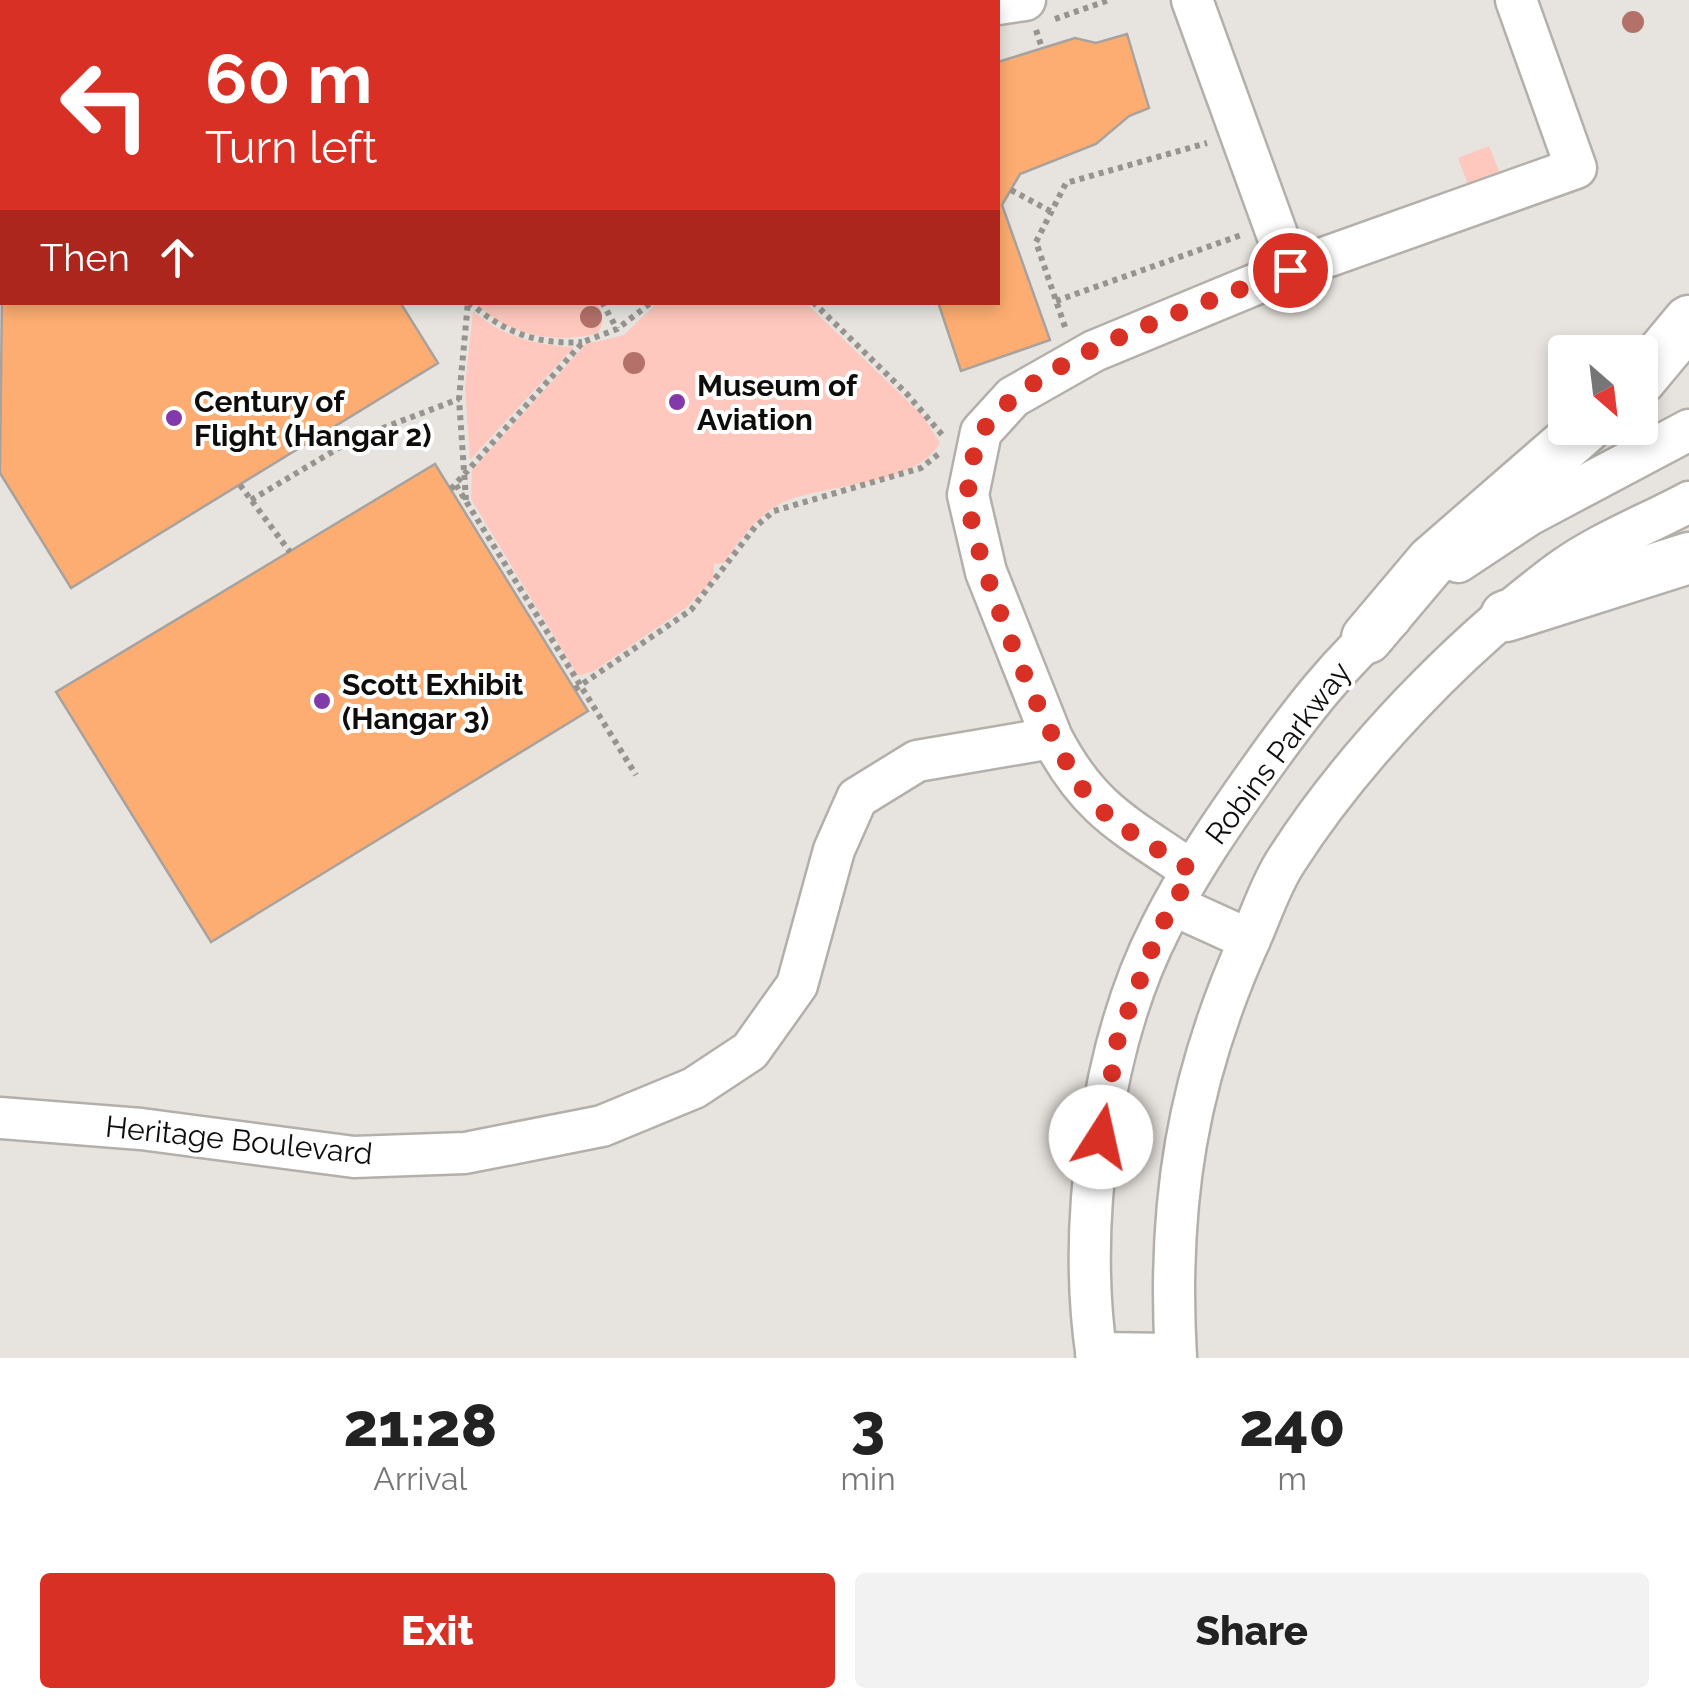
<!DOCTYPE html>
<html lang="en">
<head>
<meta charset="utf-8">
<style>
	:root { --surface:#fff; --page:#f2f2f2; --text:#222; --muted:#767676; --accent:#d93025 }
	body { margin:0; font-family:Raleway,sans-serif; background:var(--page); color:var(--text); height:100vh; display:flex; flex-direction:column; font-size:38px; white-space:nowrap }
	* { box-sizing:border-box; margin:0 }
	p { font-size:32px; color:var(--muted) }
	.icon { flex:none; width:55px; height:55px; fill:none; stroke:currentColor; stroke-width:2; stroke-linecap:round; stroke-linejoin:round }
	.map { position:relative; height:1358px; overflow:hidden }
	.drawer { display:flex; flex-direction:column; background:var(--surface); flex:1 }
	.drawer>* { flex:none }
	.top-card { position:absolute; left:0px; top:0px; width:1000px; height:305px; box-shadow:0 5px 15px #0003; background:#d93025; color:#fff; overflow:hidden }
	.needle { width:65px; rotate:152deg }
	.buttons { position:absolute; left:1548px; top:335px; display:grid; gap:20px }
	.buttons a { display:grid; place-items:center; width:110px; height:110px; border-radius:10px; background:var(--surface); box-shadow:0 5px 15px #0003; font-size:50px }
	.pin { position:absolute; display:grid; place-items:center; width:85px; height:85px; color:#fff; margin:-42px; border:5px solid #fff; border-radius:50%; box-shadow:0 2px 10px #0007 }
	.me { position:absolute; width:110px; margin:-55px; rotate:10deg; stroke-linejoin:round; filter:drop-shadow(0 0 8px #0008) }
	.turn { display:flex; align-items:center; gap:35px; height:210px; padding:0 40px; font-size:45px }
	.turn .icon { width:130px; height:130px; stroke-width:2.5 }
	.turn b { display:block; font-size:70px; line-height:85px }
	.then { display:flex; align-items:center; height:95px; padding:0 40px; background:#0003; gap:20px; font-size:38px }
	.eta { display:flex; justify-content:space-evenly; align-items:center; height:170px; text-align:center }
	.eta b { font-size:60px; font-weight:800; line-height:70px }
	.cta { display:flex; gap:20px; margin-top:auto; padding:20px 40px }
	.cta a { flex:1; height:115px; border-radius:10px; background:var(--accent); color:#fff; font-size:40px; font-weight:800; line-height:115px; text-align:center }
	.cta a+a { background:var(--page); color:var(--text) }
	.map>svg:first-child { display:block }
	.green { fill:#fec8be }
	.building { fill:#fdad71; stroke:#a8a29e; stroke-width:2.5 }
	.lines { fill:none; stroke-linecap:round; stroke-linejoin:round }
	.minor-casing { stroke:#b3b0ab; stroke-width:45 }
	.major-casing { stroke:#b3b0ab; stroke-width:55 }
	.path { stroke:#979490; stroke-width:6; stroke-dasharray:5 5; stroke-linecap:butt }
	.minor { stroke:#fff; stroke-width:40 }
	.major { stroke:#fff; stroke-width:50 }
	.tree { fill:#b37169 }
	.route { stroke:#d93025; stroke-width:18; stroke-dasharray:0 32.4 }
	.poi-dot { fill:#8239ab; stroke:#fff; stroke-width:4 }
	.labels { text-anchor:middle; dominant-baseline:central; stroke-width:8; stroke-linejoin:round; paint-order:stroke }
	.poi-label { font-size:30px; font-weight:bold; fill:#0e0d0b; stroke:#fff; text-anchor:start }
	.street-label { font-size:30px; fill:#0e0d0b; stroke:#fff }
</style>
</head>
<body>
<div class="map">
<svg width="1689" height="1358" viewBox="0 0 1689 1358">
	<rect width="100%" height="100%" fill="#e7e3de"/>
	<path class="green" d="M1489 146 1501 176 1469 187 1458 158Z
		M475 303H597C603 313 605 323 598 333 555 345 507 335 475 303Z
		M657 303H806L922 415 940 443C912 490 820 481 776 506 753 520 739 541 724 563L714 564V578L687 607 594 671 578 676 471 499 472 470 586 344 624 335Z
		M473 311C504 337 534 345 574 347L470 460 465 387Z"/>
	<path class="building" d="M829 0H929L930 2H830Z
		M1127 34 1149 108 1129 116 1096 144 1020 174 1002 205 1050 340 961 371 938 302H998V62L1075 38 1096 43Z
		M2 292V302H400L438 363 71 588 0 473Z
		M435 464 588 711 211 942 56 692Z"/>
	<g class="lines">
		<g class="minor-casing">
			<path id="minor" d="M50 0 51 2
				M998 4 1025 0
				M1290 270 1576 168 1516 0
				M1458 562 1529 515 1689 430
				M1052 738C1090 811 1127 826 1192 871
				M1173 905 1250 940
				M0 1118 141 1129 354 1157 465 1153 602 1126 694 1088 750 1051 797 985 834 850 857 798 917 761 1052 738 986 572 968 495 981 432 1013 397 1094 351 1290 270 1192 0
				M1096 1353 1176 1354
				M1097 1358C1077 1226 1100 1046 1161 927 1189 871 1225 819 1262 767 1300 714 1340 661 1391 618
				M1176 1358C1167 1204 1187 1078 1251 937 1262 912 1271 884 1286 861 1353 756 1461 644 1562 570 1599 543 1648 524 1689 502"/>
		</g>
		<g class="major-casing">
			<path id="major" d="M1640 380 1689 321
				M1506 616 1689 558
				M1367 638 1432 561 1585 428"/>
		</g>
		<path class="path" d="M318 0 319 2
			M419 0 421 2
			M657 0 660 2
			M705 0 706 2
			M949 0 950 2
			M363 2 365 0
			M596 2 597 0
			M680 2 683 0
			M754 2 758 0
			M1055 19 1109 0
			M1036 30 1042 48
			M1011 190 1052 212
			M1056 301 1244 234
			M469 302C503 332 537 345 582 342
			M602 302 617 329
			M813 302 907 394 944 437
			M1065 327 1036 242 1066 183 1207 143
			M240 485 290 552
			M456 485 636 775
			M451 489 583 342 617 329 652 302
			M251 500 354 439 459 399
			M466 500 459 399 468 302
			M575 689 691 610 755 527 774 511 921 468 941 452"/>
		<use href="#minor" class="minor"/>
		<use href="#major" class="major"/>
	</g>
	<g class="tree">
		<circle cx="1633" cy="22" r="11"/>
		<circle cx="591" cy="317" r="11"/>
		<circle cx="634" cy="363" r="11"/>
	</g>
	<g class="lines">
		<path class="route" d="M1101 1137 1118 1038 1159 930 1192 871C1161 850 1119 829 1093 802 1054 761 969 552 968 495 968 479 975 442 984 429 1036 355 1205 305 1290 270"/>
	</g>
	<g class="poi-dot">
		<circle cx="677" cy="402" r="10"/>
		<circle cx="174" cy="418" r="10"/>
		<circle cx="322" cy="701" r="10"/>
	</g>
	<g class="labels">
		<g class="poi-label">
			<text x="697" y="385">Museum of<tspan x="697" dy="34">Aviation</tspan></text>
			<text x="194" y="401">Century of<tspan x="194" dy="34">Flight (Hangar 2)</tspan></text>
			<text x="342" y="684">Scott Exhibit<tspan x="342" dy="34">(Hangar 3)</tspan></text>
		</g>
		<g class="street-label">
			<text transform="translate(1278 753) rotate(-53)">Robins Parkway</text>
			<text transform="translate(239 1140) rotate(6)">Heritage Boulevard</text>
		</g>
	</g>
</svg>
<div class="buttons">
<a><svg class="needle" viewBox="-14 -14 28 28"><path d="M0-13l5 13h-10z" fill="#e53935"/><path d="M0 13l5-13h-10z" fill="#767676"/></svg></a>
</div>
<div class="pin" style="left:1290px;top:270px;background:#d93025"><svg class="icon" aria-label="arrive" viewBox="0 0 24 24"><path d="M6 21V4h12l-3 4 3 4H6"/></svg></div>
<svg class="me" style="left:1101px;top:1137px" viewBox="-20 -20 40 40"><circle r="19" fill="#fff"/><path d="M0-13L10 11 0 6-10 11z" fill="#d93025"/></svg>
<div class="top-card">
<div class="turn"><svg class="icon" aria-label="left" viewBox="0 0 24 24"><path d="M17 20v-9H6M10 6l-5 5 5 5"/></svg><div><b>60 m</b>Turn left</div></div>
<div class="then">Then<svg class="icon" aria-label="ahead" viewBox="0 0 24 24"><path d="M12 20V5M6 11l6-6 6 6"/></svg></div>
</div>
</div>
<section class="drawer">
<div class="eta">
<div><b>21:28</b><p>Arrival</p></div>
<div><b>3</b><p>min</p></div>
<div><b>240</b><p>m</p></div>
</div>
<div class="cta"><a>Exit</a><a>Share</a></div>
</section>
</body>
</html>
